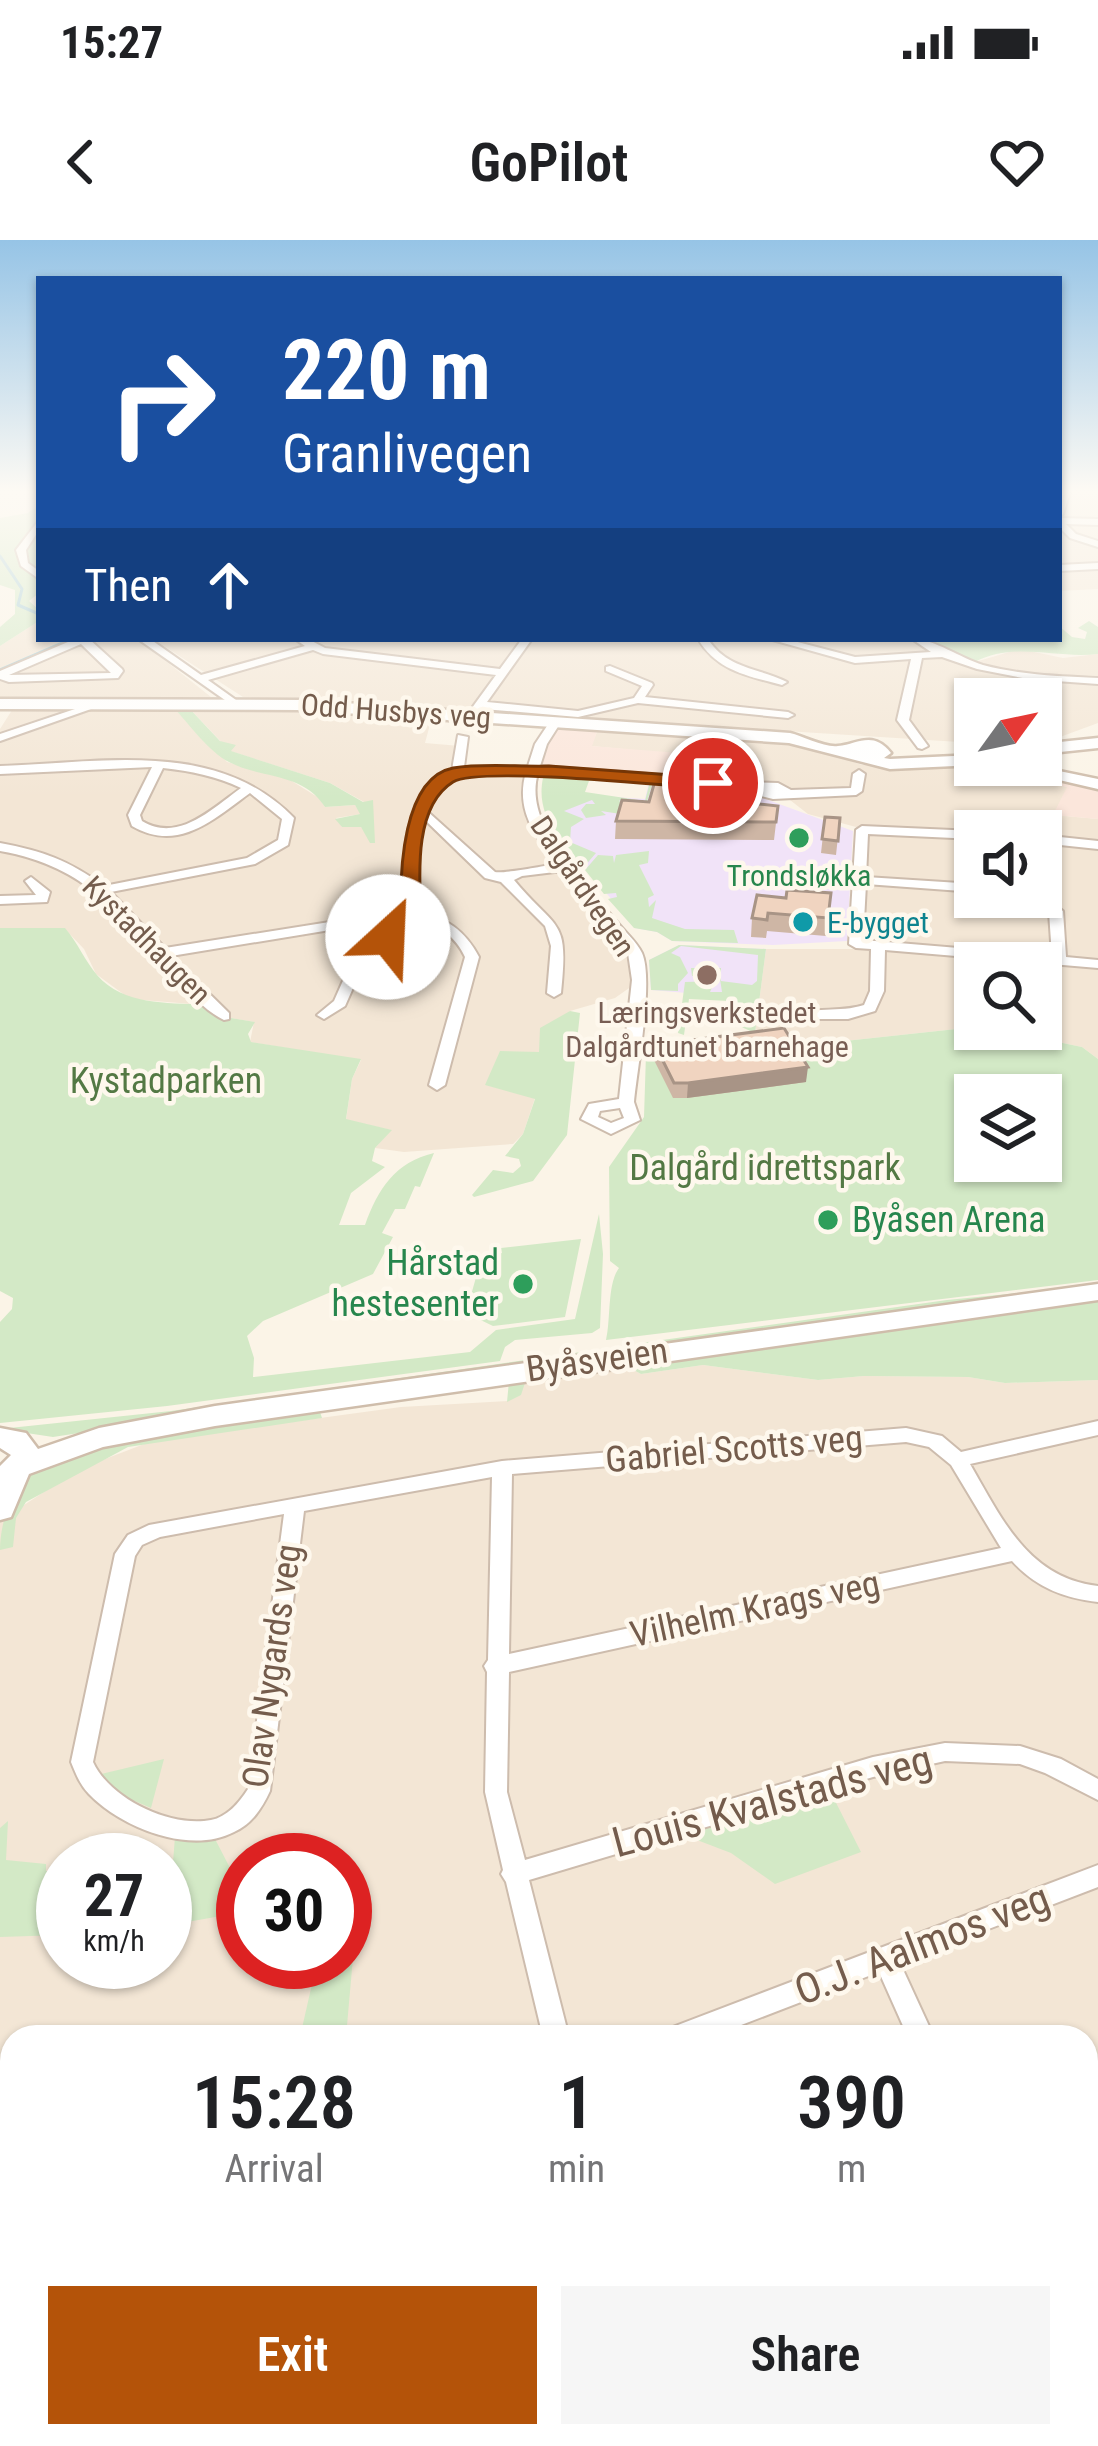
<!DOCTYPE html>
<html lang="en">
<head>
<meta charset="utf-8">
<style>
	:root { --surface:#fff; --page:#f6f6f6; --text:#202124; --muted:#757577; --accent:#b45309 }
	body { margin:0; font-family:"Roboto Condensed",sans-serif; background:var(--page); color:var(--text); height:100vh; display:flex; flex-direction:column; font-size:45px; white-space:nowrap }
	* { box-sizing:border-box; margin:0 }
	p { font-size:39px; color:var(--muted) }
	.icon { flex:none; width:66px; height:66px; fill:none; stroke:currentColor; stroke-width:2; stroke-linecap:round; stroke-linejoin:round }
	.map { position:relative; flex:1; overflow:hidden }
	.panel { position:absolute; left:0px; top:1785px; width:1098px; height:423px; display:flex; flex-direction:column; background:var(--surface); border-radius:36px 36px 0 0; box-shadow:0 3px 9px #0004 }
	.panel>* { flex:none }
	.hud { position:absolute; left:36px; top:36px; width:1026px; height:366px; border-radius:0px; box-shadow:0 3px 9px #0004; background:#1a4fa0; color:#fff; overflow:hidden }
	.needle { width:78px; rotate:57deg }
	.tools { position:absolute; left:954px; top:438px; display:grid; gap:24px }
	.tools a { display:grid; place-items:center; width:108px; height:108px; border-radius:0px; background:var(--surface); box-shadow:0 3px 9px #0004; font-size:60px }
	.speed { position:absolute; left:36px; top:1593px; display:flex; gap:24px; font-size:60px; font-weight:700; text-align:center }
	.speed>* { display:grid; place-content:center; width:156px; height:156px; border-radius:50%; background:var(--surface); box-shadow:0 3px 9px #0004; line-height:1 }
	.speed small { font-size:30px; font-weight:400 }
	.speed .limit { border:18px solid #d22; background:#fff; color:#111 }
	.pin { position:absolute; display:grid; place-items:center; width:102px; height:102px; color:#fff; margin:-51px; border:6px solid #fff; border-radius:50%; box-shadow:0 3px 12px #0007 }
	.me { position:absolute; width:132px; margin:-66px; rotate:25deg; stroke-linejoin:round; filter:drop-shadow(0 0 9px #0008) }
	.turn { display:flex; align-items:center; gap:42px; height:252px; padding:0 48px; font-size:54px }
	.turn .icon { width:156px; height:156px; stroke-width:2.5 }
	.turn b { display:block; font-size:84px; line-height:102px }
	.then { display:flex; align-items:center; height:114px; padding:0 48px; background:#0003; gap:24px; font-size:45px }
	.eta { display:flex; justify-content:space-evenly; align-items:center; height:204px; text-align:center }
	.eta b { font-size:72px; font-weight:600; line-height:84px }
	.button { display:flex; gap:24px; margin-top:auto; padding:24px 48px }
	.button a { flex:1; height:138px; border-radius:0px; background:var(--accent); color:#fff; font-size:48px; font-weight:600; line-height:138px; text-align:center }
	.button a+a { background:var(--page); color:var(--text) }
	.status { display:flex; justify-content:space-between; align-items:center; height:84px; padding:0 60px; background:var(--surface); direction:ltr }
	.status svg { height:33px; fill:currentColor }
	header { display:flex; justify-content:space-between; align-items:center; height:156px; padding:0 48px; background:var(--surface); font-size:54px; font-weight:600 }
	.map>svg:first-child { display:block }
	.residential { fill:#f3e6d5; fill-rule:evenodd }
	.commercial { fill:#fbe6db }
	.education { fill:#f1e3f8 }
	.green { fill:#d3e9c6; fill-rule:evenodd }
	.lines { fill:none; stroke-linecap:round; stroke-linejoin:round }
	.stream { stroke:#a3ccd6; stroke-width:3 }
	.street-casing { stroke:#cdbcad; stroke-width:4 }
	.secondary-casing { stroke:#cfbdab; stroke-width:5 }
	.street { fill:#fff; fill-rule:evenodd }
	.secondary { fill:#fff; fill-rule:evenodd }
	.wall { fill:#ceb6a5 }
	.shaded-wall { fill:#a89486 }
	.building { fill:#f0d4c0; stroke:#a89486; stroke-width:3 }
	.route { fill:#b45309; stroke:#753606; stroke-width:3 }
	.leisure-dot { fill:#2e9e5b; stroke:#fef8ed; stroke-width:4.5 }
	.culture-dot { fill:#0f9aa8; stroke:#fef8ed; stroke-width:4.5 }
	.education-dot { fill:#8d6e63; stroke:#fef8ed; stroke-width:4.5 }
	.labels { text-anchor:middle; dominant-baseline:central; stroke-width:9; stroke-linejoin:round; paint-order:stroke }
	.far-street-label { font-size:30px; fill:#745c4c; stroke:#fef8ed }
	.far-leisure-label { font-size:30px; fill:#27864d; stroke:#fef8ed }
	.far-culture-label { font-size:30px; fill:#0d838f; stroke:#fef8ed; text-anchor:start }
	.far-education-label { font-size:30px; fill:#785e54; stroke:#fef8ed }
	.park-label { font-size:36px; fill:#537944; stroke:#fef8ed }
	.leisure-label { font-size:36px; fill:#27864d; stroke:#fef8ed; text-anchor:start }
	.street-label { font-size:36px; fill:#745c4c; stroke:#fef8ed }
	.near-street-label { font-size:42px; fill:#745c4c; stroke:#fef8ed }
</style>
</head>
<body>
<div class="status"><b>15:27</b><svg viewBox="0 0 49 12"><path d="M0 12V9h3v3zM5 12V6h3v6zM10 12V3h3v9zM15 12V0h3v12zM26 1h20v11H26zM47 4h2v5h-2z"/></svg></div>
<header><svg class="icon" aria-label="back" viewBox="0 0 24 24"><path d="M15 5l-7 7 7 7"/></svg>GoPilot<svg class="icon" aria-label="heart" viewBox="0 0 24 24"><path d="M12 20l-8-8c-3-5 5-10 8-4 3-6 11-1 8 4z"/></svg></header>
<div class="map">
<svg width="1098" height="2206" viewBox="0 0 1098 2206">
	<rect width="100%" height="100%" fill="#fbf4e7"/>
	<path class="residential" d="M1059 249H1098V349L1059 351Z
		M39 381V399H138L211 457 0 458V406Z
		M153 399H925L975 422 1020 409 1063 418 1098 414V483L1041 504V459H975V503L243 457Z
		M14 467H173L227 522 287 538 319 558 325 567 355 565 361 574 336 578 342 587H361L374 603 364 562 330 543 230 511 188 467 432 477 425 503 460 506 446 534 524 536 521 557 526 580 625 710 632 746 615 758 570 771 539 812 535 858 523 894 513 904 404 912 375 908 391 890 346 880 352 839 361 820 250 802 254 782 213 775 204 765 130 759 96 734 84 709 64 688H0V489Z
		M597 492 797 502 862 525H983L1068 547 1054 575 1098 579V819L1082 807 1029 796 1025 789H1041V723H975V787L817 804 755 793 766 709H862V594L856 587 808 574 790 560 792 551 784 546 670 538 678 514 591 506ZM975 591H1041V657H975Z
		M703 1125 818 1140 864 1136 968 1137 1005 1143 1098 1140V2116L1086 2140V1797H12V2196H765L762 2206H0V1270L21 1267 79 1229 152 1201 401 1167 508 1161 525 1140 626 1126 641 1134ZM63 1620H165V1722H63ZM243 1620H345V1722H243Z"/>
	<path class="commercial" d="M572 487 611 492H597L592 506 678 513 670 538 547 528 540 523 553 490Z
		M1030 534 1098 547V579L1053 575 1067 547 1026 540Z"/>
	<path class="education" d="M547 538 581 555 645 559 649 542 738 549 853 591 847 701 773 705 672 701 657 692 635 688 561 598Z
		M679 705 766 709 758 759 651 750 649 720Z"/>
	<path class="green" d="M39 265V353L29 361 39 370V381L0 406V387L15 374V350L0 345V278L28 273Z
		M1089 381 1098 387V414C1056 419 1014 401 975 422L929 400 1059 399V386L1072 397 1085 399 1087 392 1078 388Z
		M173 467H188L220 501 236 505 231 511 330 543 363 562 373 560 375 603H370L361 587H342L335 579 360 574 355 565 325 567C303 532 261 539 229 522 209 512 189 484 173 467Z
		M552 536 627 540 589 541 585 552 645 561 649 545 639 544 652 545 643 575 619 560 627 575 601 571 606 575 586 578 581 570 586 564H595L592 560 564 571 584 579 571 587 570 602 596 613 583 628C561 601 535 576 543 538Z
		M649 611 648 623 639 625 654 655 648 658 649 667 656 660 652 678 685 689 734 690 738 703 672 701 657 692 634 688 608 659 617 657 616 653 604 654 585 630 598 615 613 616 614 623 616 615Z
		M0 688H65C78 703 85 721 97 735 124 766 166 762 204 765L213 775 255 782 248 794 251 802 361 819 352 839 346 879 392 890 375 908 372 921 385 927 351 953 339 985H365C378 949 395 922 434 913L420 947 415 946 405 969H395L382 993 393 997 373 1034 263 1081 247 1096 254 1118 253 1137 470 1112 496 1090 575 1079 599 974 603 1014 600 1088 592 1093 515 1100 505 1107 500 1121 167 1166 0 1183V1082L12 1069 13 1058 0 1051Z
		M679 705 766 709 755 793 730 782 729 761 689 759 684 795 678 793 685 742 715 741 710 752H722L720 739 692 736 691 728H721V741L752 745 757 741 758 715 681 706 671 713 680 717 688 733 678 744V751L651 750 649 720Z
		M570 771 580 773 567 895 533 941 474 957 472 955 493 930 513 933 521 926 519 919 505 916 523 894 535 859 485 845 500 811 539 812 540 788Z
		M975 787 1025 789 1029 796 1082 807 1098 819V1040L606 1100C611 1079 607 1044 619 1028L610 1021 609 927 644 877 646 814 750 798 817 804ZM975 855H1041V921H975Z
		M581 999 565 1077 493 1086 466 1073 482 1016 502 1013 501 1008Z
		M1098 1045 682 1102 641 1103 947 1060Z
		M1098 1059V1140L1005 1143 968 1137 864 1136 818 1140 703 1125 641 1134 626 1126 526 1140 521 1155 507 1162 509 1141Z
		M581 1112 558 1120 53 1197 0 1189 171 1171Z
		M320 1172 322 1178 128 1207 26 1262 16 1278 13 1307 0 1310C0 1285 10 1251 29 1233 63 1200 267 1174 320 1172Z
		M164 1519 151 1568 118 1554 97 1535Z
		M828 1547 861 1612 775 1644 731 1613 676 1592Z
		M8 1581 6 1620 46 1624V1631L63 1634V1695L0 1697V1588Z
		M175 1597 215 1599 243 1653V1672L165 1686V1649L171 1647Z
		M345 1693 355 1695 346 1797H300L317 1722H345Z"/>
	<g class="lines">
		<path class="stream" d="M0 316 22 349 18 365 39 374
			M0 430 71 399"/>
		<g class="street-casing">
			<path id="street" d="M1063 249 1071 250 1063 274 1059 277V261Z
				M1059 278 1098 279V285L1066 284 1076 294 1098 301V307L1070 298 1059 287Z
				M39 280V290L26 310 28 323 39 331V339L21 326 16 310Z
				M1098 323V329L1059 331V325Z
				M75 399H89L122 429 123 431 118 438 9 442 0 439V431ZM81 404 111 433 9 435Z
				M138 399H150L201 435 305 406 295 399H308L325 408 500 429 522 399H532L487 462 578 471 634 458 642 446 606 431V427L610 426 652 443 653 445 645 457 788 472 794 475 788 478 638 463 578 477 483 469 475 475 469 472 496 435 323 414 313 410 208 440 236 460V464L232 465Z
				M698 399H708C727 429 759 428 787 442L782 445C748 436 717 431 698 399Z
				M769 399H786L855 417 931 412 912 399C935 399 960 418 983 425 1021 435 1060 436 1098 438V444L1028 439 977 429 942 417 922 418 909 480 928 506 922 509 918 508 897 480 911 419 855 423Z
				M81 467 91 469 0 501V494Z
				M555 479 561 482 547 504 540 526 675 536 681 540 675 544 538 533C522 586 586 644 618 683 625 692 637 702 642 713 654 740 637 829 634 862L640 880 611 894 581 879 589 864 619 859 632 740 628 713 563 631 522 636 514 640C558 693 569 676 561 753L554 757 547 753 551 706 545 686 501 642 485 638 424 579 417 611 418 671C446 678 465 690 479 717L445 845 437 850 429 845 465 717C455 695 437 684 414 678L360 732 345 766 324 779 317 775 334 761 349 727 397 679 171 716 229 773V779L224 780C205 771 190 753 176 737 118 675 90 627 0 611V603C43 611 68 620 104 646L247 618 278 600 282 579 250 553C213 580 178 613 132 586L128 575 152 527 0 534V526C100 523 217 498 294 578L288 605 255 624 111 652 165 708 405 670C407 650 404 631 405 611 406 581 423 541 452 530L458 495 468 497 464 527 528 526 535 504 551 480ZM163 528C191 531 216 536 241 548 212 569 178 603 142 581L140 575ZM491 532H526C515 570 535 596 557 624 543 626 503 634 495 632L427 571C443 538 456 535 491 532ZM620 868 624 878 611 883 598 877 600 871Z
				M859 530 865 534 862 551 856 555 773 559 714 544 720 540 743 545 749 542 778 543 791 550 851 548 853 534Z
				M862 586 975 591V599L868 594 866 637 975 644V652L866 644 863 700 1052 716 1049 672 1031 657H1041V654L1063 671 1066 717 1098 720V728L885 710 884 751 875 771 848 779H793L791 776C811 766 840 773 864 765L870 751 871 709 856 708 849 704 856 590Z
				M1041 595 1098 601V609L1041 603Z
				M31 637 50 652 47 662 0 664V656L36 655 25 641Z
				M1098 1181V1195L970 1224C1002 1279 1028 1338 1098 1346V1362C1063 1358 1036 1347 1012 1321L509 1432 507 1552 525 1620 873 1517 945 1503 1020 1506 1061 1519 1098 1539V1560L1045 1533 1020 1524 945 1521 873 1537 529 1640 569 1797H543L506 1642 501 1634 503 1630 485 1552 487 1432 484 1426 488 1420 492 1237 304 1271 270 1551C262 1568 252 1584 234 1592 190 1615 122 1588 89 1554 80 1545 76 1534 71 1522L115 1314 128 1295 149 1285 502 1221 906 1188 942 1196 961 1212ZM906 1202 929 1207 951 1225 1001 1308 509 1414 512 1234ZM284 1274 248 1549C239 1563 227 1577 211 1580 171 1588 110 1559 93 1522L135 1316 142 1305 160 1297Z
				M1098 1625V1647L900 1723 934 1797H908L879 1732 710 1797H666L670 1788Z
				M6 1936 12 1939V2061L2 2057 0 2052V1939Z
				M1086 1943 1098 1947V1975L1086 1971Z
				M1098 2060V2103L1086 2110V2067Z
				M487 2196H528L524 2206H483Z
				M1013 2196H1045L1041 2206H1009Z"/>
		</g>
		<g class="secondary-casing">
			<path id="secondary" d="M0 459 300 460 790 493C803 496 825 508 838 506 858 504 873 490 891 513L884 518 890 519 975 515 976 525 890 529 789 503 300 470 0 469Z
				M1098 498V508L1041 514V504Z
				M995 525H1030L1098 539V549Z
				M1098 1044V1060L215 1186 103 1207 29 1234 11 1277 0 1280V1226L11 1215 0 1208V1188L26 1193 38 1209 99 1188 215 1166Z"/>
		</g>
		<use href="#street" class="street"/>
		<use href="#secondary" class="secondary"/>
	</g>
	<path class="wall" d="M649 562H741L778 566 774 600 615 599 616 581Z
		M825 577 840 578 836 615 821 613Z
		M831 653 826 696 767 691 766 698 751 697 752 678 786 658Z
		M655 805 806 842 687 858H673L654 820Z"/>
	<path class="shaded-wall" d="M808 827 806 842 687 858 688 843Z"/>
	<path class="building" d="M656 537 742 543 739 562 778 566 776 582 616 581 622 560 649 562Z
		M825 577 840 578 838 601 822 599Z
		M787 650 831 653 828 678 768 673 767 680 752 678 757 655 786 658Z
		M784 788 808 827 688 843H674L655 805Z"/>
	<linearGradient id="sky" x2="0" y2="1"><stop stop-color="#96c4e6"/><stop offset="0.45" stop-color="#fdfaf4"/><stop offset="1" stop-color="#fdfaf4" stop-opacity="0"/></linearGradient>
	<rect width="1098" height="558" fill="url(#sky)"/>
	<path class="route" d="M549 526 713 538 722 543 713 549C671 546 479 526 453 542 414 566 419 635 421 674L395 701H381V692L401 672C400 634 402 538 453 528 483 523 518 527 549 526Z"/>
	<g class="leisure-dot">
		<circle cx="799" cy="598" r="12"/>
		<circle cx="828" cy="980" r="12"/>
		<circle cx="523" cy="1044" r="12"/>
	</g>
	<circle class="culture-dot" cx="803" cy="682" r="12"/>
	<circle class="education-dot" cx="707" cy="735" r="12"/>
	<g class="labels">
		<g class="far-street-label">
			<text transform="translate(396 471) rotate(4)">Odd Husbys veg</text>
			<text transform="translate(583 646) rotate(56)">Dalgårdvegen</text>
			<text transform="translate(147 700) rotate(45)">Kystadhaugen</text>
		</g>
		<g class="far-leisure-label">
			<text x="799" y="635">Trondsløkka</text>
		</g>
		<g class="far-culture-label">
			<text x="827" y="682">E-bygget</text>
		</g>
		<g class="far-education-label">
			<text x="707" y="772">Læringsverkstedet<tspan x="707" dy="34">Dalgårdtunet barnehage</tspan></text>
		</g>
		<g class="park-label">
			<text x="166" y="841">Kystadparken</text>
			<text x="765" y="928">Dalgård idrettspark</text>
		</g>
		<g class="leisure-label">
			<text x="852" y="980">Byåsen Arena</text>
			<text x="499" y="1023" text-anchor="end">Hårstad<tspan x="499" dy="41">hestesenter</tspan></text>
		</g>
		<g class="street-label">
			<text transform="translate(597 1120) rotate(-8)">Byåsveien</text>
			<text transform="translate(734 1209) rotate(-5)">Gabriel Scotts veg</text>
			<text transform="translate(755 1369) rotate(-12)">Vilhelm Krags veg</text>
			<text transform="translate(272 1426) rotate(-82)">Olav Nygards veg</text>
		</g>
		<g class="near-street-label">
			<text transform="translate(772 1561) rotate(-15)">Louis Kvalstads veg</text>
			<text transform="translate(922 1704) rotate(-21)">O.J. Aalmos veg</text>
		</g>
	</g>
</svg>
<div class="tools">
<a><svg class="needle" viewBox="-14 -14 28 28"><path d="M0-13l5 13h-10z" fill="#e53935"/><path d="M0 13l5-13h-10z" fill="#757577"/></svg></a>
<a><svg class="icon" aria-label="sound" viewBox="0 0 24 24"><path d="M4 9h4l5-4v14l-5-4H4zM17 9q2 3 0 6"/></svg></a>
<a><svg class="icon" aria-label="search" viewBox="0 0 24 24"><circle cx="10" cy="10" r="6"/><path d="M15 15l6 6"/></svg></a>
<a><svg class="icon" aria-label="layers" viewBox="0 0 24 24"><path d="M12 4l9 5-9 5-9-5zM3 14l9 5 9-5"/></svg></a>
</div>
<div class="speed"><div>27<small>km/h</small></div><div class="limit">30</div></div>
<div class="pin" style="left:713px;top:543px;background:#d93025"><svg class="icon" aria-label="arrive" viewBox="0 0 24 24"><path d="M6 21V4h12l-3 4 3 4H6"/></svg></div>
<svg class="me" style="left:388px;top:697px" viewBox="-20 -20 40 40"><circle r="19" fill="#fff"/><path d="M0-13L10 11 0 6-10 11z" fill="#b45309"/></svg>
<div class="hud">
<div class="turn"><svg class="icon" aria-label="right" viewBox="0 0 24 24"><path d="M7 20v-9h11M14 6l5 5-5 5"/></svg><div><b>220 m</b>Granlivegen</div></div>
<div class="then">Then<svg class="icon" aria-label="ahead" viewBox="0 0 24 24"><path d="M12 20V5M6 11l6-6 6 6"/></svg></div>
</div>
<section class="panel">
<div class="eta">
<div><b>15:28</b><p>Arrival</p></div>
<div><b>1</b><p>min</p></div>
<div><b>390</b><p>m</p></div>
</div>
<div class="button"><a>Exit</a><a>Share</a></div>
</section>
</div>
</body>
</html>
